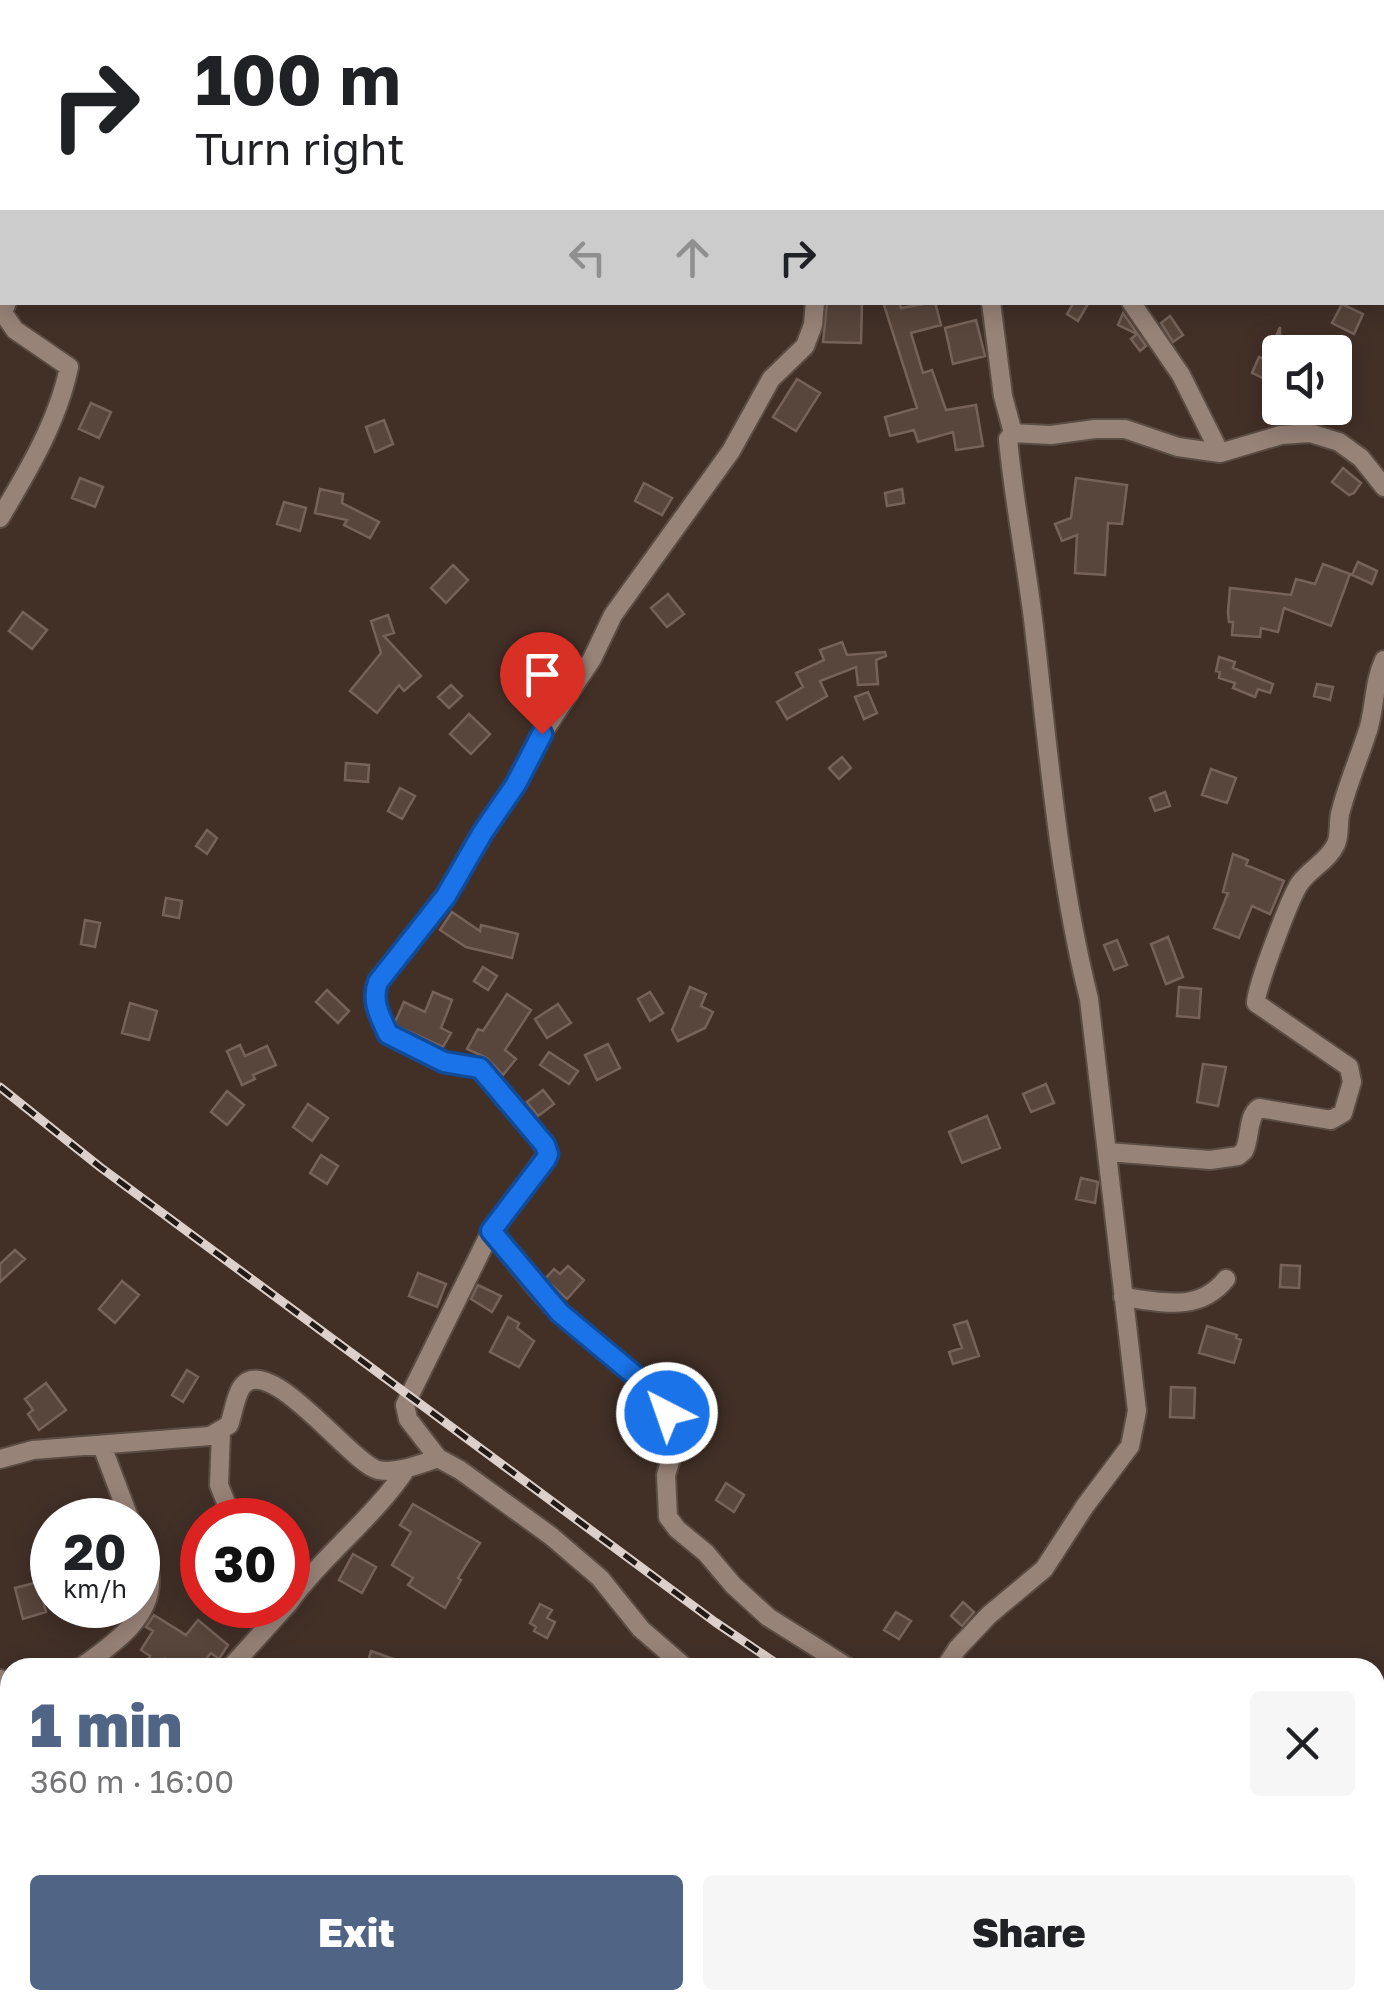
<!DOCTYPE html>
<html lang="en">
<head>
<meta charset="utf-8">
<style>
	:root { --surface:#fff; --page:#f6f6f6; --text:#202124; --muted:#757577; --accent:#506585 }
	body { margin:0; font-family:"Golos Text",sans-serif; background:var(--page); color:var(--text); height:100vh; display:flex; flex-direction:column; font-size:38px; white-space:nowrap }
	* { box-sizing:border-box; margin:0 }
	p { font-size:32px; color:var(--muted) }
	.icon { flex:none; width:55px; height:55px; fill:none; stroke:currentColor; stroke-width:2; stroke-linecap:round; stroke-linejoin:round }
	.map { position:relative; flex:1; overflow:hidden }
	.drawer { position:absolute; left:0px; top:1658px; width:1385px; height:352px; display:flex; flex-direction:column; background:var(--surface); border-radius:30px 30px 0 0; box-shadow:0 5px 25px #0003 }
	.drawer>* { flex:none }
	.top-card { position:absolute; left:0px; top:0px; width:1385px; height:305px; box-shadow:0 5px 25px #0003; background:#fff; color:var(--text); overflow:hidden }
	.tools { position:absolute; left:1262px; top:335px; display:grid; gap:20px }
	.tools a { display:grid; place-items:center; width:90px; height:90px; border-radius:10px; background:var(--surface); box-shadow:0 5px 25px #0003; font-size:50px }
	.speed { position:absolute; left:30px; top:1498px; display:flex; gap:20px; font-size:50px; font-weight:700; text-align:center }
	.speed>* { display:grid; place-content:center; width:130px; height:130px; border-radius:50%; background:var(--surface); box-shadow:0 5px 25px #0003; line-height:1 }
	.speed small { font-size:25px; font-weight:400 }
	.speed .limit { border:15px solid #d22; background:#fff; color:#111 }
	.pin { position:absolute; display:grid; place-items:center; width:85px; height:85px; color:#fff; margin:-102px -42px; border-radius:50% 50% 50% 0; rotate:-45deg; box-shadow:0 0 10px #0007 }
	.pin .icon { rotate:45deg }
	.me { position:absolute; width:110px; margin:-55px; rotate:319deg; stroke-linejoin:round; filter:drop-shadow(0 0 8px #0008) }
	.turn { display:flex; align-items:center; gap:35px; height:210px; padding:0 30px; font-size:45px }
	.turn .icon { width:130px; height:130px; stroke-width:2.5 }
	.turn b { display:block; font-size:70px; line-height:85px }
	.lanes { display:flex; align-items:center; height:95px; padding:0 30px; background:#0003; justify-content:center; gap:50px; direction:ltr }
	.lanes .off { opacity:.35 }
	.round { display:grid; place-items:center; flex:none; width:105px; height:105px; border-radius:10px; background:var(--page) }
	.summary { display:flex; align-items:center; justify-content:space-between; height:170px; padding:0 30px }
	h1 { font-size:60px; font-weight:800; line-height:75px; color:var(--accent) }
	.action { display:flex; gap:20px; margin-top:auto; padding:20px 30px }
	.action a { flex:1; height:115px; border-radius:10px; background:var(--accent); color:#fff; font-size:40px; font-weight:800; line-height:115px; text-align:center }
	.action a+a { background:var(--page); color:var(--text) }
	.map>svg:first-child { display:block }
	.building { fill:#58453b; stroke:#766258; stroke-width:2.5 }
	.lines { fill:none; stroke-linecap:round; stroke-linejoin:round }
	.minor-casing { stroke:#5b4c44; stroke-width:22 }
	.minor { stroke:#988378; stroke-width:18 }
	.rail-casing { stroke:#ddd0ca; stroke-width:9 }
	.rail { stroke:#231a16; stroke-width:5; stroke-dasharray:15; stroke-linecap:butt }
	.route-casing { stroke:#114b97; stroke-width:25 }
	.route { stroke:#1a73e8; stroke-width:18 }
</style>
</head>
<body>
<div class="map">
<svg width="1384" height="2009" viewBox="0 0 1384 2009">
	<rect width="100%" height="100%" fill="#423027"/>
	<path class="building" d="M827 302H862L861 343 823 342Z
		M883 302H899L901 308 935 302 941 325 911 333 923 373 932 370 946 410 976 405 983 446 956 450 953 432 918 442 914 430 890 436 885 417 917 408Z
		M1074 302H1089L1078 321 1067 314Z
		M1342 304 1363 314 1354 334 1332 323Z
		M1123 313 1146 346 1140 351 1131 339 1137 334 1118 325Z
		M1170 316 1183 335 1173 342 1161 323Z
		M976 320 985 356 953 364 945 328Z
		M1280 327V386L1252 373 1259 357 1266 360Z
		M797 379 820 393 796 431 773 417Z
		M91 403 111 412 99 438 79 429Z
		M384 420 393 444 375 452 366 427Z
		M1343 468 1361 483 1354 493 1349 495 1332 482Z
		M80 478 103 487 95 507 72 498Z
		M1076 478 1127 485 1122 524 1108 523 1105 575 1075 573 1077 535 1062 541 1055 524 1071 518Z
		M644 483 672 498 662 515 635 501Z
		M320 489 343 494 342 503 379 522 370 538 344 525 347 520 315 513Z
		M902 489 904 503 887 506 885 493Z
		M284 502 306 508 300 531 277 524Z
		M1358 562 1377 571 1372 584 1352 575Z
		M1323 564 1350 574 1331 626 1284 608 1278 632 1261 628 1260 637 1232 635 1233 622H1229L1228 612 1230 588 1291 595 1296 579 1315 584Z
		M453 565 468 580 446 603 431 588Z
		M668 594 684 614 667 627 651 608Z
		M23 612 47 630 32 649 9 631Z
		M388 615 394 633 384 636 421 676 404 691 399 685 377 713 350 691 381 653 371 621Z
		M842 642 847 655 885 652 886 656 876 660 878 684 858 685 856 667 820 681 827 696 787 719 777 702 803 687 796 673 824 660 820 650Z
		M1219 657 1235 662 1233 668 1273 684 1270 693 1258 689 1255 697 1233 688 1235 683 1219 678 1220 672 1216 671Z
		M1317 684 1333 687 1330 700 1314 696Z
		M451 685 462 696 449 708 438 697Z
		M868 692 877 713 864 719 855 697Z
		M469 714 490 734 471 754 450 734Z
		M842 757 851 768 839 779 829 768Z
		M346 763 369 765 368 782 345 780Z
		M1211 769 1236 778 1227 803 1202 795Z
		M400 788 415 796 402 819 388 811Z
		M1165 792 1170 806 1155 811 1150 798Z
		M207 830 217 838 207 854 196 846Z
		M1233 854 1248 860 1246 865 1284 881 1270 914 1252 906 1239 938 1214 928 1228 893 1223 892Z
		M166 898 182 901 179 918 163 915Z
		M452 912 480 931 481 925 518 934 512 958 466 947 440 930Z
		M85 920 100 923 95 947 81 944Z
		M1168 937 1183 977 1166 984 1151 944Z
		M1117 940 1127 965 1114 970 1104 945Z
		M483 967 497 976 488 990 474 981Z
		M690 987 706 994 701 1006 713 1012 705 1028 678 1041 672 1030Z
		M1179 987 1201 989 1199 1018 1177 1016Z
		M327 990 349 1011 338 1023 316 1002Z
		M433 992 452 1000 441 1028 451 1033 443 1047 397 1026 395 1022 404 1002 425 1012Z
		M650 992 663 1013 650 1021 638 999Z
		M507 994 531 1010 505 1050 516 1059 503 1075 487 1058 467 1049 478 1029 483 1031Z
		M130 1003 157 1011 149 1040 122 1033Z
		M558 1004 571 1023 547 1038 535 1019Z
		M608 1044 620 1068 597 1080 585 1055Z
		M240 1045 245 1056 267 1046 276 1065 253 1075 255 1079 242 1085 227 1051Z
		M549 1052 578 1071 569 1084 540 1065Z
		M1203 1064 1226 1067 1218 1106 1197 1102Z
		M1046 1084 1054 1103 1031 1112 1023 1094Z
		M543 1090 554 1104 538 1116 527 1102Z
		M227 1091 244 1105 227 1125 211 1112Z
		M308 1104 328 1118 312 1141 293 1127Z
		M987 1116 1000 1148 962 1163 949 1132Z
		M321 1155 338 1166 327 1184 310 1173Z
		M1081 1178 1098 1182 1095 1203 1076 1199Z
		M15 1250 25 1259 0 1282V1264Z
		M1281 1265 1300 1266 1299 1288 1280 1287Z
		M568 1266 584 1280 567 1299 545 1279 554 1269 560 1274Z
		M418 1273 446 1284 437 1307 409 1296Z
		M122 1281 139 1295 115 1323 99 1309Z
		M478 1285 501 1296 492 1312 471 1299Z
		M508 1317 519 1323 517 1328 534 1341 519 1367 490 1352Z
		M967 1321 979 1356 953 1364 949 1352 962 1348 954 1325Z
		M1207 1326 1237 1335 1236 1338 1241 1340 1234 1363 1199 1353Z
		M187 1370 198 1377 183 1402 172 1395Z
		M46 1383 66 1410 39 1430 28 1414 33 1410 25 1399Z
		M1171 1387 1195 1388 1194 1418 1170 1417Z
		M726 1483 744 1495 734 1512 716 1500Z
		M413 1504 480 1543 458 1578 461 1580 445 1608 408 1585 413 1578 392 1565 411 1532 400 1525Z
		M353 1554 376 1567 362 1593 339 1580Z
		M38 1582 46 1612 23 1619 15 1588Z
		M963 1602 974 1612 962 1626 951 1616Z
		M540 1604 552 1610 547 1618 555 1622 547 1638 534 1631 536 1627 530 1623Z
		M896 1612 911 1621 899 1639 884 1630Z
		M154 1615 186 1635 198 1620 228 1645 219 1659 211 1653 199 1668 185 1660 176 1668 165 1659 161 1668H143L150 1656 141 1650 153 1631 146 1627Z
		M371 1651 413 1666 412 1668H366Z"/>
	<g class="lines">
		<g class="minor-casing">
			<path id="minor" d="M941 0V2
				M1055 2 1058 0
				M0 208 2 211
				M1131 302 1181 375 1220 453
				M1013 433 1051 435 1095 429H1125L1178 447 1220 453 1281 435 1310 433 1339 442 1361 458 1384 487
				M0 518C28 471 58 421 69 367L15 330 3 313 7 302
				M1108 1152 1210 1160 1238 1156 1244 1151C1251 1137 1247 1116 1259 1108L1331 1120 1343 1113 1352 1082 1349 1067 1256 1003C1254 993 1291 895 1300 883 1310 869 1329 860 1336 844 1340 835 1338 824 1340 814 1347 785 1360 756 1369 727 1375 704 1374 682 1384 660
				M491 1231C513 1259 535 1290 561 1314 602 1353 655 1380 678 1435L666 1475 668 1517 677 1529 706 1553 733 1585 768 1617 849 1668
				M1123 1297C1161 1302 1199 1313 1226 1279
				M221 1431 219 1485 233 1520
				M102 1446 130 1520
				M0 1459 33 1450 210 1436 229 1425C233 1414 235 1398 241 1388 267 1348 351 1464 378 1470 397 1474 420 1464 438 1458
				M288 1562 309 1573
				M288 1604C323 1555 373 1519 407 1468
				M80 1668C110 1646 153 1619 150 1577 149 1565 142 1551 138 1539
				M230 1668 287 1605
				M686 1668 641 1629 600 1578 551 1536 460 1470 438 1458 408 1419 405 1405 491 1231 548 1153 524 1117 479 1067 444 1061 387 1035 375 1005 374 994 378 982 446 896 483 832 516 784 542 734 592 659 613 615 731 451 771 379 805 346 813 325 815 302
				M945 1668 957 1649 989 1615 1044 1569 1085 1506 1130 1446 1137 1411 1089 999C1059 880 1049 757 1035 636 1028 570 1014 505 1008 439L1013 433 1003 396 991 302
				M0 1679 10 1692
				M1375 1768 1384 1751
				M1375 1914 1384 1917
				M192 2000 198 2009
				M671 2000 680 2009
				M1123 2000 1135 2009
				M1371 2000 1384 2005
				M596 2009 603 2000
				M957 2009 962 2000"/>
		</g>
		<use href="#minor" class="minor"/>
		<g class="rail-casing">
			<path id="rail" d="M0 1087 100 1167 715 1622 783 1668
				M1375 1950 1384 1953"/>
		</g>
		<use href="#rail" class="rail"/>
	</g>
	<g class="lines">
		<g class="route-casing">
			<path id="route" d="M542 734 516 784 483 832 446 896 378 982C371 1001 380 1016 388 1034L444 1062 480 1068 545 1145 548 1154 546 1159 491 1231 560 1313 638 1378 667 1413"/>
		</g>
		<use href="#route" class="route"/>
	</g>
</svg>
<div class="tools">
<a><svg class="icon" aria-label="sound" viewBox="0 0 24 24"><path d="M4 9h4l5-4v14l-5-4H4zM17 9q2 3 0 6"/></svg></a>
</div>
<div class="speed"><div>20<small>km/h</small></div><div class="limit">30</div></div>
<div class="pin" style="left:542px;top:734px;background:#d93025"><svg class="icon" aria-label="arrive" viewBox="0 0 24 24"><path d="M6 21V4h12l-3 4 3 4H6"/></svg></div>
<svg class="me" style="left:667px;top:1413px" viewBox="-20 -20 40 40"><circle r="17" fill="#1a73e8" stroke="#fff" stroke-width="3"/><path d="M0-11L8 9 0 5-8 9z" fill="#fff"/></svg>
<div class="top-card">
<div class="turn"><svg class="icon" aria-label="right" viewBox="0 0 24 24"><path d="M7 20v-9h11M14 6l5 5-5 5"/></svg><div><b>100 m</b>Turn right</div></div>
<div class="lanes"><svg class="icon off" aria-label="left" viewBox="0 0 24 24"><path d="M17 20v-9H6M10 6l-5 5 5 5"/></svg><svg class="icon off" aria-label="ahead" viewBox="0 0 24 24"><path d="M12 20V5M6 11l6-6 6 6"/></svg><svg class="icon" aria-label="right" viewBox="0 0 24 24"><path d="M7 20v-9h11M14 6l5 5-5 5"/></svg></div>
</div>
<section class="drawer">
<div class="summary"><div><h1>1 min</h1><p>360 m · 16:00</p></div><a class="round"><svg class="icon" aria-label="close" viewBox="0 0 24 24"><path d="M6 6l12 12M18 6L6 18"/></svg></a></div>
<div class="action"><a>Exit</a><a>Share</a></div>
</section>
</div>
</body>
</html>
